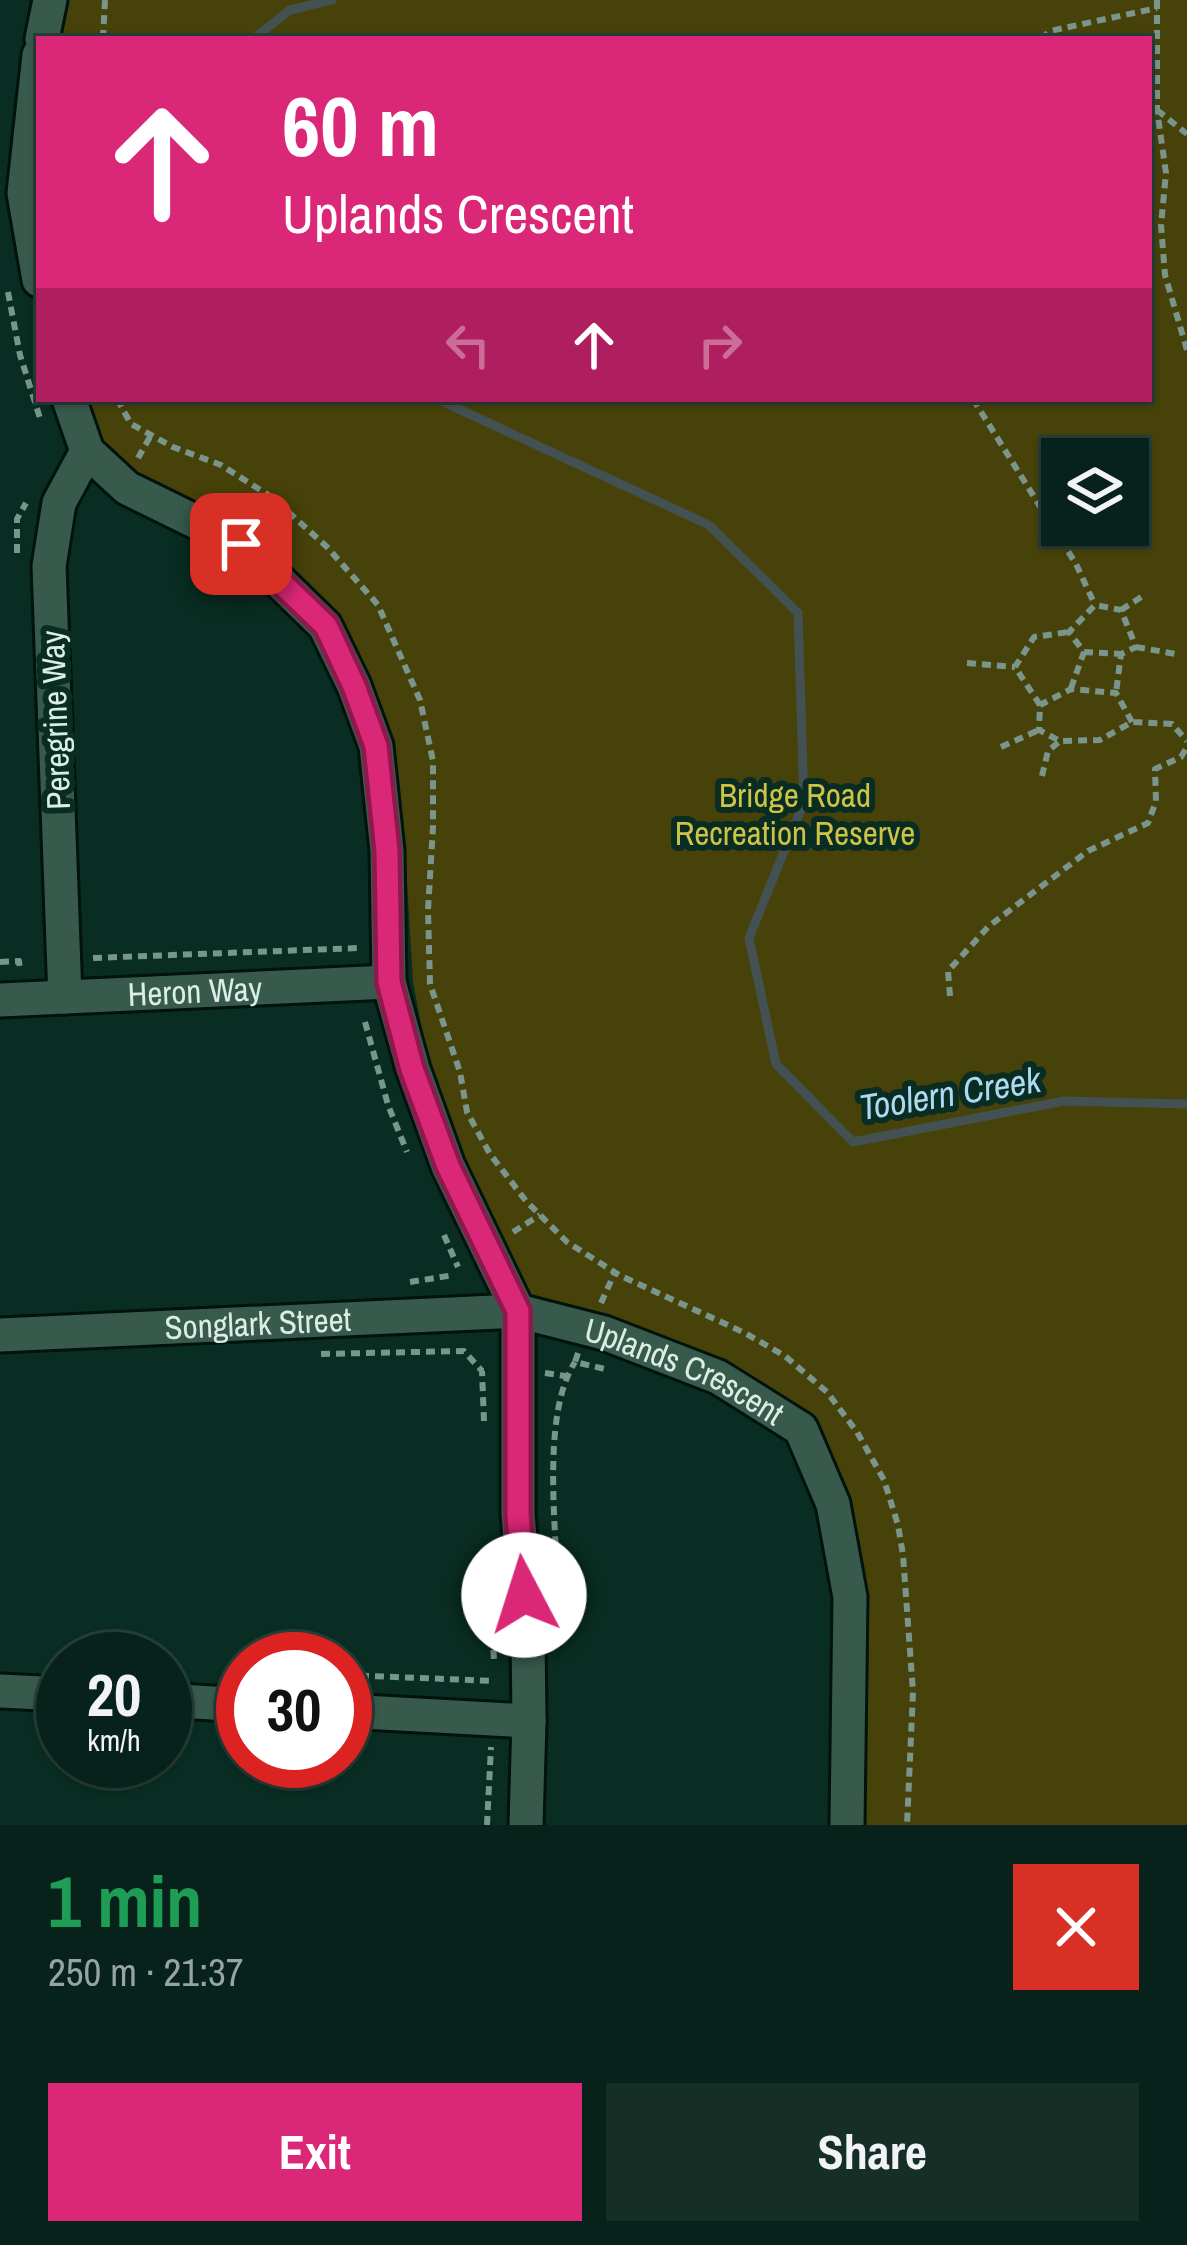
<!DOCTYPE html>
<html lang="en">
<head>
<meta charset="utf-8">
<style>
	:root { --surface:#07221a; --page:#152f27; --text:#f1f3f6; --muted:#98a4a2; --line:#283f39; --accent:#db2777 }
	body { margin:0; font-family:"Archivo Narrow",sans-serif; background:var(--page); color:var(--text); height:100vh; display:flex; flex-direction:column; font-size:45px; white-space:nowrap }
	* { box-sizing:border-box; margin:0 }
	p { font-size:39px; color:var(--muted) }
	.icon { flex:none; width:66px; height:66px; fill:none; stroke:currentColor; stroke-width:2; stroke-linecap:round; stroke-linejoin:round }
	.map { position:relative; height:1825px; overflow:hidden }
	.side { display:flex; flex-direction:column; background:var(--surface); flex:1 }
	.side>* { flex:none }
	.hud { position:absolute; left:36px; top:36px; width:1116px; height:366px; border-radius:0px; box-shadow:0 3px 9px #0004,0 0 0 3px var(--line); background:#db2777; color:#fff; overflow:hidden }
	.fabs { position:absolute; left:1041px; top:438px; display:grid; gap:24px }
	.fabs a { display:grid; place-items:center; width:108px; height:108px; border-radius:0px; background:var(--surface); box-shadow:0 3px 9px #0004,0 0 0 3px var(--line); font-size:60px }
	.speed { position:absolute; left:36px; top:1632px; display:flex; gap:24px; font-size:60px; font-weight:700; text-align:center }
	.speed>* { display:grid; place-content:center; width:156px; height:156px; border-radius:50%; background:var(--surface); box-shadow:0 3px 9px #0004,0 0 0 3px var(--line); line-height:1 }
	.speed small { font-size:30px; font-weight:400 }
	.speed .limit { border:18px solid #d22; background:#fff; color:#111 }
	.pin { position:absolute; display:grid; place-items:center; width:102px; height:102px; color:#fff; margin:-51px; border-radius:24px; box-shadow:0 6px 18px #0006 }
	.me { position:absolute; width:132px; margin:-66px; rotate:355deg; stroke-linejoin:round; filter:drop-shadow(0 0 9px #0008) }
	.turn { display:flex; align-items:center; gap:42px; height:252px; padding:0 48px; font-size:54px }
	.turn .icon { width:156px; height:156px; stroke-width:2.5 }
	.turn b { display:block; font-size:84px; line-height:102px }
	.lanes { display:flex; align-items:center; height:114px; padding:0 48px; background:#0003; justify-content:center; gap:60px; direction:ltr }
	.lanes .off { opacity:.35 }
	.round { display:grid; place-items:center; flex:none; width:126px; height:126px; border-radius:0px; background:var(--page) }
	.overview { display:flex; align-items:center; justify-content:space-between; height:204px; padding:0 48px }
	h1 { font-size:72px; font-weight:700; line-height:90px; color:#1e9e55 }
	.primary-button { display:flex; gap:24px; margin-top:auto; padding:24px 48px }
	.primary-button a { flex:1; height:138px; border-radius:0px; background:var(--accent); color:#fff; font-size:48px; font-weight:700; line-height:138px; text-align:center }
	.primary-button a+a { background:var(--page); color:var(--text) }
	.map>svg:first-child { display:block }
	.green { fill:#474209; fill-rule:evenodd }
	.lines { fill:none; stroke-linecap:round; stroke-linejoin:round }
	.stream { stroke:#445153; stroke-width:9 }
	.minor-casing { stroke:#00130c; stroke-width:39 }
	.path { stroke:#7a958c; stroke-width:6; stroke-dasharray:9 6; stroke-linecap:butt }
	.minor { stroke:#385a4d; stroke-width:33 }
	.route-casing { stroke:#8e194d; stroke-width:30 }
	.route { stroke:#db2777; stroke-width:21 }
	.labels { text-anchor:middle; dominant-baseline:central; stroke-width:12; stroke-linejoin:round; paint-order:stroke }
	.street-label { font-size:33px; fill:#dbeee6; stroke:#092d22 }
	.park-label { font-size:33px; fill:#cfc346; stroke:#092d22 }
	.water-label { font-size:36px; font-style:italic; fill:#aed9f2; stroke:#092d22 }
</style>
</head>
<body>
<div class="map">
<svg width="1187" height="1825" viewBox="0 0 1187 1825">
	<rect width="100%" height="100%" fill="#092d22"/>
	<path class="green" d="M67 0H1187V1825H863L866 1601 852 1501 813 1417 731 1367 608 1316 532 1301 462 1161 428 1063 413 981 405 849 391 747 367 674 337 611 247 527 132 470 103 444 89 399H1149V39H60ZM1062 459H1128V525H1062Z"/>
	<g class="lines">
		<path class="stream" d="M253 39 290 10 332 0
			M437 399 709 525 798 613 804 802 749 938 776 1064 853 1142 1064 1101 1187 1104"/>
		<g class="minor-casing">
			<g id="minor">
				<path d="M42 39 50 0"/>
				<path d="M39 55 24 193 39 280"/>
				<path d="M69 399 87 451 127 488 241 544 325 626 354 686 376 746 387 851 389 982 413 1069 448 1166 518 1311V1514L528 1636 529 1721 526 1825"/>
				<path d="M65 997 49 566 59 503 87 451"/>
				<path id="s1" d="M0 1000 389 982"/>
				<path id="s2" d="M0 1335 518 1311 604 1333 718 1377 801 1429 833 1504 850 1597 847 1825"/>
				<path d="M0 1691 63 1694"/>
				<path d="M165 1700 243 1705"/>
				<path d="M345 1711 529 1721"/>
			</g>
		</g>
		<path class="path" d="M1157 0V110L1166 173 1161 225 1165 275 1187 350
			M103 39 105 0
			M1041 39 1050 31 1157 8
			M1157 110 1187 134
			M8 292 20 355 40 418
			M117 399 131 424 173 447 221 465 273 498 327 547 378 605 420 700 433 761V827L428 910 430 984 460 1072 467 1112 490 1154 526 1201 567 1242 619 1275 745 1333 785 1356 827 1392 857 1432 884 1480 898 1525 903 1555 913 1692 907 1825
			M973 399 1076 564 1095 605
			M138 458 151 435
			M17 553V519L26 503
			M1121 610 1146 594
			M1136 647 1176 654
			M1084 652 1121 654
			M967 663 1015 667
			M1071 688 1084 652 1069 632 1095 605 1121 610 1136 647 1121 654 1116 693
			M1040 705 1015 667 1034 637 1069 632
			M1132 722 1116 693 1071 689 1040 705 1039 730 1060 741 1100 740 1132 722 1172 724 1187 741
			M1001 747 1039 730
			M1042 776 1048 751 1060 741
			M93 958 359 948V951
			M0 962 19 961 20 970
			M950 996 948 971 989 926 1088 851 1148 823 1156 801 1155 769 1181 757 1187 747
			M365 1022 388 1105 407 1152
			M513 1232 540 1215
			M444 1235 458 1267
			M410 1282 454 1275
			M601 1303 615 1272
			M578 1353 575 1362 605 1369
			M321 1354 464 1351 482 1371
			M545 1373 565 1376
			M484 1421 482 1371H484
			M557 1575C555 1516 543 1412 575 1362
			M492 1620 494 1661
			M345 1675 495 1681
			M487 1825 491 1747"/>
		<use href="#minor" class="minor"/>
	</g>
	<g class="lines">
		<g class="route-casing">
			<path id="route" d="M241 544 326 626 354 686 376 746 387 851 389 982 412 1069 448 1166 518 1311V1514L524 1595"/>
		</g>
		<use href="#route" class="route"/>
	</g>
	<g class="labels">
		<g class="street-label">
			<text transform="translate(55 720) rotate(-92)">Peregrine Way</text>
			<text stroke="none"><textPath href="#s1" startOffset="195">Heron Way</textPath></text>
			<text stroke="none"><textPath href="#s2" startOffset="258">Songlark Street</textPath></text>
			<text stroke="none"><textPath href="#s2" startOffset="696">Uplands Crescent</textPath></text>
		</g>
		<g class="park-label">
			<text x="795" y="795">Bridge Road<tspan x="795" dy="38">Recreation Reserve</tspan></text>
		</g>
		<g class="water-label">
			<text transform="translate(950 1093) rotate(-9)">Toolern Creek</text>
		</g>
	</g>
</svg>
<div class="fabs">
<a><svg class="icon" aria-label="layers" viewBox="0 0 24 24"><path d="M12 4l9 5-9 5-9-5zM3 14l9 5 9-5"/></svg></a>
</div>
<div class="speed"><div>20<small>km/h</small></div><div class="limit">30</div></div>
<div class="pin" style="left:241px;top:544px;background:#d93025"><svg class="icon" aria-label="arrive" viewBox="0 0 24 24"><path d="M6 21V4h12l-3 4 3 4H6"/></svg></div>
<svg class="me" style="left:524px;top:1595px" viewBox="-20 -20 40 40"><circle r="19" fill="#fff"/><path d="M0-13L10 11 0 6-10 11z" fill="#db2777"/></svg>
<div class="hud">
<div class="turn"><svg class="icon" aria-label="ahead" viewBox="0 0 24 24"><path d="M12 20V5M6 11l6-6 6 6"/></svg><div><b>60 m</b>Uplands Crescent</div></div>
<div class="lanes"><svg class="icon off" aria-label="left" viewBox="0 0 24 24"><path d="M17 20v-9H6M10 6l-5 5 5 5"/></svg><svg class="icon" aria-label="ahead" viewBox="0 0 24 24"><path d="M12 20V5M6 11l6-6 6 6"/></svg><svg class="icon off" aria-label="right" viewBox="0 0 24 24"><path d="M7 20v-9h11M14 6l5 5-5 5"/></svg></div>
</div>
</div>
<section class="side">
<div class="overview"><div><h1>1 min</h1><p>250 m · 21:37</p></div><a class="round" style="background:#d93025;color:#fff"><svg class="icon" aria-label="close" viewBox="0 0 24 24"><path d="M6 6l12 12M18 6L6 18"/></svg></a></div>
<div class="primary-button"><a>Exit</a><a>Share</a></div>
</section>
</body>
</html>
